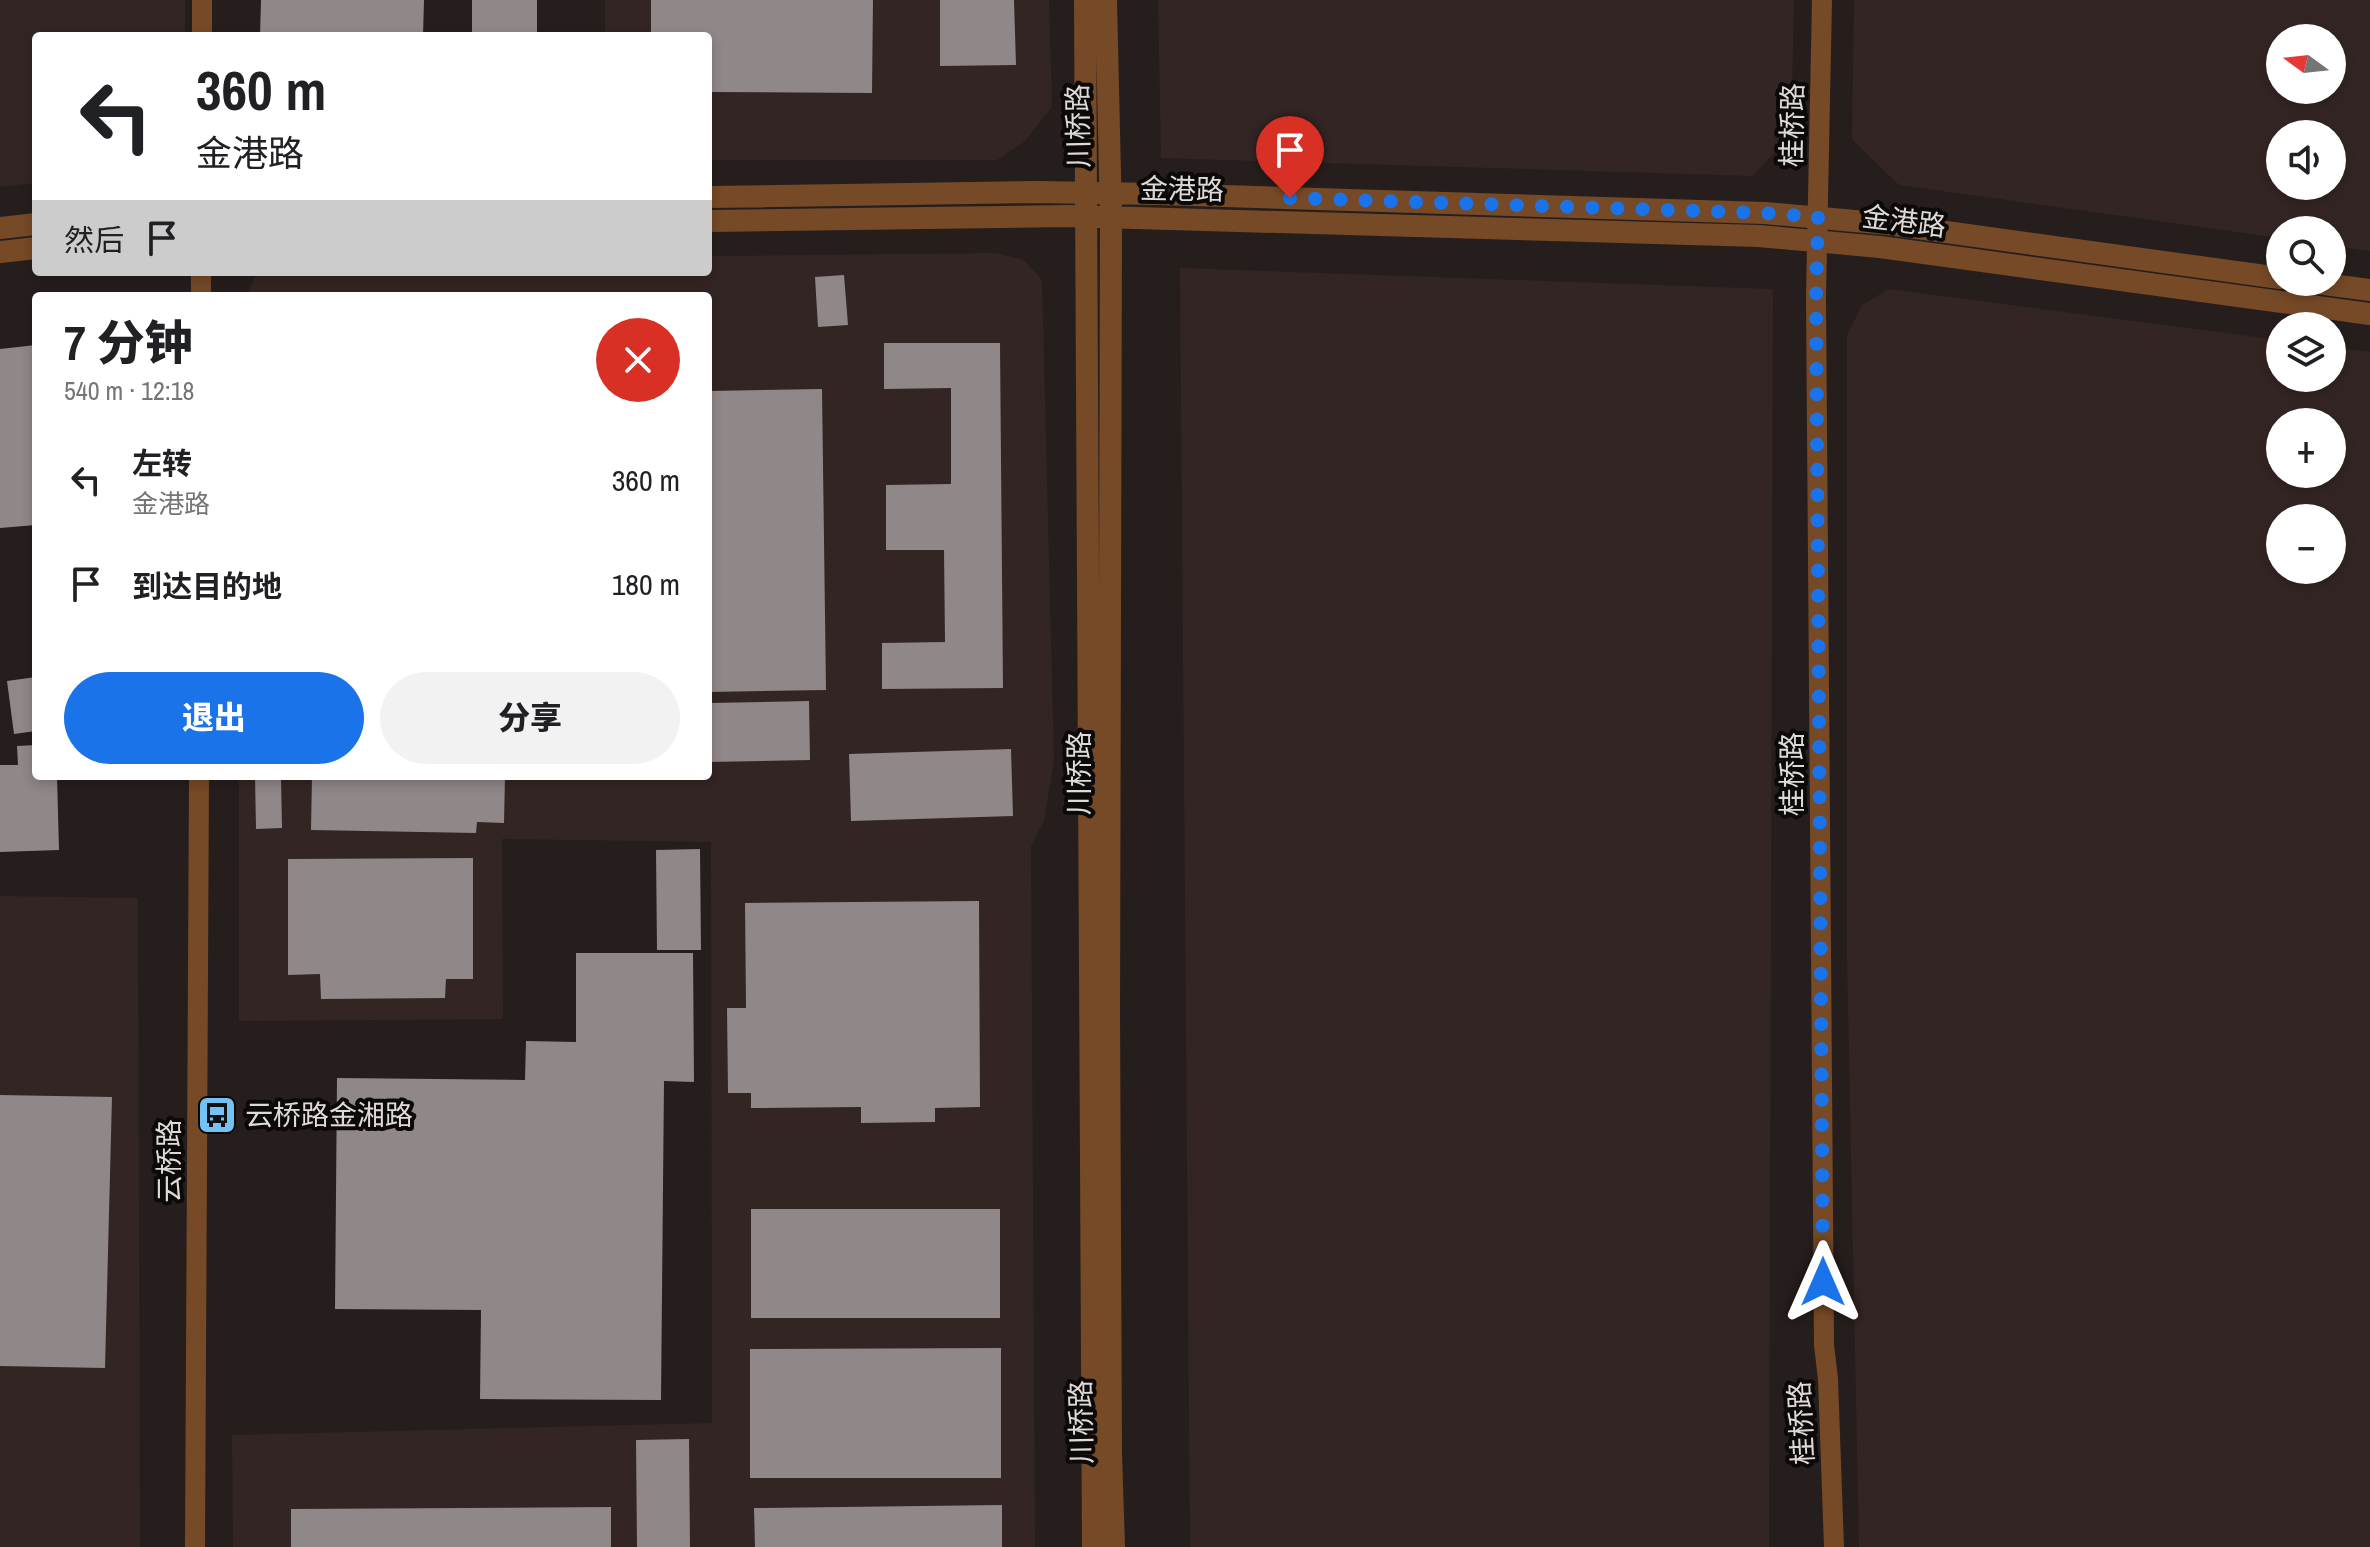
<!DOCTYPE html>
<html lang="zh">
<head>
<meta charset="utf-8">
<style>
	:root { --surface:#fff; --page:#f2f2f2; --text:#202124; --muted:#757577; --accent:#1a73e8 }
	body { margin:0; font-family:"Archivo Narrow","Noto Sans SC",sans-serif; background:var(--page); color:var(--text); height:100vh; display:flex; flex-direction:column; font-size:30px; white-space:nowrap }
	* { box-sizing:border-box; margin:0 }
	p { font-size:26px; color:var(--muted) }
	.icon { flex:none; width:44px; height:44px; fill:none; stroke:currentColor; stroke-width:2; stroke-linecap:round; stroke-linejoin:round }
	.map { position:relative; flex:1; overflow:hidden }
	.side { position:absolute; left:32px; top:292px; width:680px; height:488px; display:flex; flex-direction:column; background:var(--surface); border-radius:8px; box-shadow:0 4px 12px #0003 }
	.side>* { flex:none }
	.hud { position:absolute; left:32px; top:32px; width:680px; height:244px; border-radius:8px; box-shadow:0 4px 12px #0003; background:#fff; color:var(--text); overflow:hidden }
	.needle { width:52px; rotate:285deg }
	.controls { position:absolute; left:2266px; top:24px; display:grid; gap:16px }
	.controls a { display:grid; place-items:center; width:80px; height:80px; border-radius:50%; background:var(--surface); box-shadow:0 4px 12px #0003; font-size:40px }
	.pin { position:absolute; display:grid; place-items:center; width:68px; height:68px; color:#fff; margin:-82px -34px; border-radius:50% 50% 50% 0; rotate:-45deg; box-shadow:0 0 8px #0007 }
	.pin .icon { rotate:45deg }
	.me { position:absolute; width:88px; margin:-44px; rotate:0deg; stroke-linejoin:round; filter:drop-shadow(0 0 6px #0008) }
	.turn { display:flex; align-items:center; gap:28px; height:168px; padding:0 32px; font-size:36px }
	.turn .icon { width:104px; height:104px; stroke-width:2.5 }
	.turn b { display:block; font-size:56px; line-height:68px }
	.then { display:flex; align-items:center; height:76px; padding:0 32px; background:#0003; gap:16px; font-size:30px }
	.round { display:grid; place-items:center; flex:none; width:84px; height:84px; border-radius:42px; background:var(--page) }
	.summary { display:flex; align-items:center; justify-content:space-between; height:136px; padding:0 32px }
	h1 { font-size:48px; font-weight:800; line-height:60px }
	.action { display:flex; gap:16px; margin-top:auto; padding:16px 32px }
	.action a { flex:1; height:92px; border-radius:48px; background:var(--accent); color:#fff; font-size:32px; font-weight:800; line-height:92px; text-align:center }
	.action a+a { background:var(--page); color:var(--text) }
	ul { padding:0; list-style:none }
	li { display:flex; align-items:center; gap:24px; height:104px; padding:0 32px }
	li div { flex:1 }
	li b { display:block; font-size:30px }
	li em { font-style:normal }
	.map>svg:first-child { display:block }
	.built { fill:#332523; fill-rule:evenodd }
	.building { fill:#908789 }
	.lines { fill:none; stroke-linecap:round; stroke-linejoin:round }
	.minor { stroke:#764a27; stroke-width:20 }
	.tertiary { stroke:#764a27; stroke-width:22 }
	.route { stroke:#1a73e8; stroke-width:14; stroke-dasharray:0 25.2 }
	.labels { text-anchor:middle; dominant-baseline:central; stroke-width:8; stroke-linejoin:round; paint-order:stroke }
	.street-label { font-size:28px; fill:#dfd9d8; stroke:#0c0909 }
	.poi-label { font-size:28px; fill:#dfd9d8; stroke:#0c0909; text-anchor:start }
</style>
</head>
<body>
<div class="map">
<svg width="2370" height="1547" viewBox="0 0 2370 1547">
	<rect width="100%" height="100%" fill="#261e1d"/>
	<path class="built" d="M0 0H185V36H36V183L0 187Z
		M605 0H1049L1052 107 1024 142 997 160H708V36H605Z
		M1158 0H1794L1791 136 1752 176 1161 158Z
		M1854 0H2370V251L2332 246V230H2280V238L1899 185 1852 139ZM2280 38H2332V90H2280ZM2280 134H2332V186H2280Z
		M996 253 1024 260 1042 280 1054 761 1044 821 1031 846 1035 1547H233L232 1435 712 1423 711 842 502 839 503 1019 239 1021V776H708V296H246L254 279 261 272H708V256Z
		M1180 268 1773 289 1769 1547H1190Z
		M1889 289 2280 340V378H2332V347L2370 352V1547H1859L1847 956V335L1862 305ZM2280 422H2332V474H2280ZM2332 518V570H2280V518Z
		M0 896 138 898 140 1547H0Z"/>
	<path class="building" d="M261 0H424L423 36H260Z
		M472 0H537V36H472Z
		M651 0H873L872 93 708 92V36H651Z
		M940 0H1014L1016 65 940 66Z
		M844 275 848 325 818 327 815 277Z
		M884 343H1000L1003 688 882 689V643L945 642 944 550H886V485L951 484V388L884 389Z
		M36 345V525L0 528V349Z
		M822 389 826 690 708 692V391Z
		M36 677V731L14 734 7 681Z
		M809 701 810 760 708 762V703Z
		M36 745V776H57L59 850 0 852V765H18L17 746Z
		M1011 749 1013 816 851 821 849 754Z
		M255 776H281L282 828 256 829Z
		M312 776H505L504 823 477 822 476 833 311 830Z
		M700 849 701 950H657L656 850Z
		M473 858V979H446L445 998 321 999 320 974 288 975V859Z
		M979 901 980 1107 935 1108V1122L861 1123V1107L751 1108V1093H728L727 1008H746L745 903Z
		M576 953H693L694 1082 664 1081 661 1400 480 1399 481 1310 335 1309 337 1078 525 1080 526 1041 576 1042Z
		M0 1095 112 1097 105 1368 0 1366Z
		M751 1209H1000V1318H751Z
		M1001 1348V1478H750V1349Z
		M689 1439 690 1547H637L636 1440Z
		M1002 1505V1547H755L754 1508Z
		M611 1507V1547H291V1509Z"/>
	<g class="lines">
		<path class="minor" d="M1822 0 1816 297 1824 1345 1828 1379 1834 1547
			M202 36V0
			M201 296V272
			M195 1547 199 776"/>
		<path class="tertiary" d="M1085 0 1093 1547
			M1106 0 1111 217 1109 1011 1111 1453 1114 1547
			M708 197 1035 192 1159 194 1765 213 1888 224 2280 278
			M708 221 1068 216 1759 236 1880 247 2370 314
			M0 228 36 224
			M0 252 36 248
			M2309 282 2370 290"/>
	</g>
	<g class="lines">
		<path class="route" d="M1290 198 1765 213 1818 217 1816 297 1823 1282"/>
	</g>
	<defs>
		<g id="bus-square" transform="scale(2)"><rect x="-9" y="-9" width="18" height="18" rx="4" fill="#73c1f5" stroke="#0c0909"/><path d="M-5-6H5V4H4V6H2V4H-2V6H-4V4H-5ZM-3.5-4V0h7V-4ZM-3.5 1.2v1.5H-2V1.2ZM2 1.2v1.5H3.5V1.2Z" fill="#111"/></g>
	</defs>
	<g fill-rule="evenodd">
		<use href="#bus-square" x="217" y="1115"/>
	</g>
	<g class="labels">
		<g class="street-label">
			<text transform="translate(1792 125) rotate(-89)">桂桥路</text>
			<text transform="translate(1078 126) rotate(-91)">川桥路</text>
			<text transform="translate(1182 189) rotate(1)">金港路</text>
			<text transform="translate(1904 221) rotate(7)">金港路</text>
			<text transform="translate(1079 773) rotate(-90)">川桥路</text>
			<text transform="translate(1792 774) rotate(-90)">桂桥路</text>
			<text transform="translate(169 1161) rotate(-90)">云桥路</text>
			<text transform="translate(1081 1422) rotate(-91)">川桥路</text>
			<text transform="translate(1801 1423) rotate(-93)">桂桥路</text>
		</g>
		<g class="poi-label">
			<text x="245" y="1115">云桥路金湘路</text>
		</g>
	</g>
</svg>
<div class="controls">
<a><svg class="needle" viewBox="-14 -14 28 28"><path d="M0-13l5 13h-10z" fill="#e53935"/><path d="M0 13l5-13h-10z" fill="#757577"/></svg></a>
<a><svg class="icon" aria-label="sound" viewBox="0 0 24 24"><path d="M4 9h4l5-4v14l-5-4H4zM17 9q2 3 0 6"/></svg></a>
<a><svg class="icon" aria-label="search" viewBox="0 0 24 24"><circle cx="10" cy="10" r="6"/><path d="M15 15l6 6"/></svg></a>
<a><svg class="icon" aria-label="layers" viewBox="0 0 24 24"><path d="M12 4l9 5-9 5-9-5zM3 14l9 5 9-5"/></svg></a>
<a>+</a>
<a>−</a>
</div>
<div class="pin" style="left:1290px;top:198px;background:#d93025"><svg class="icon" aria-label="arrive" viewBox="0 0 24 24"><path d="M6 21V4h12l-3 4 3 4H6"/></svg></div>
<svg class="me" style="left:1823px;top:1282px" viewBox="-20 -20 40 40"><path d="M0-17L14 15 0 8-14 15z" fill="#1a73e8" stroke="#fff" stroke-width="4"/></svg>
<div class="hud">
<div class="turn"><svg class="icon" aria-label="left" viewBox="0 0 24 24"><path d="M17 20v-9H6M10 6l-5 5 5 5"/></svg><div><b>360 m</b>金港路</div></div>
<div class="then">然后<svg class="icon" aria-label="arrive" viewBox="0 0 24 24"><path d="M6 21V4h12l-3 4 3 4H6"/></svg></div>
</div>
<section class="side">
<div class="summary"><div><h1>7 分钟</h1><p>540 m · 12:18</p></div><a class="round" style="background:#d93025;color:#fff"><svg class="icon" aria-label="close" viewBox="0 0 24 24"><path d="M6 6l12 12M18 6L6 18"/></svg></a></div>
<ul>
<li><svg class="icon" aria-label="left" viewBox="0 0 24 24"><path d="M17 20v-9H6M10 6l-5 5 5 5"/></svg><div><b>左转</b><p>金港路</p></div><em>360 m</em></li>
<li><svg class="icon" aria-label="arrive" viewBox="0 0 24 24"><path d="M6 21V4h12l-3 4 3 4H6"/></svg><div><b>到达目的地</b></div><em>180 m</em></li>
</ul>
<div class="action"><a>退出</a><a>分享</a></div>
</section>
</div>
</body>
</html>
